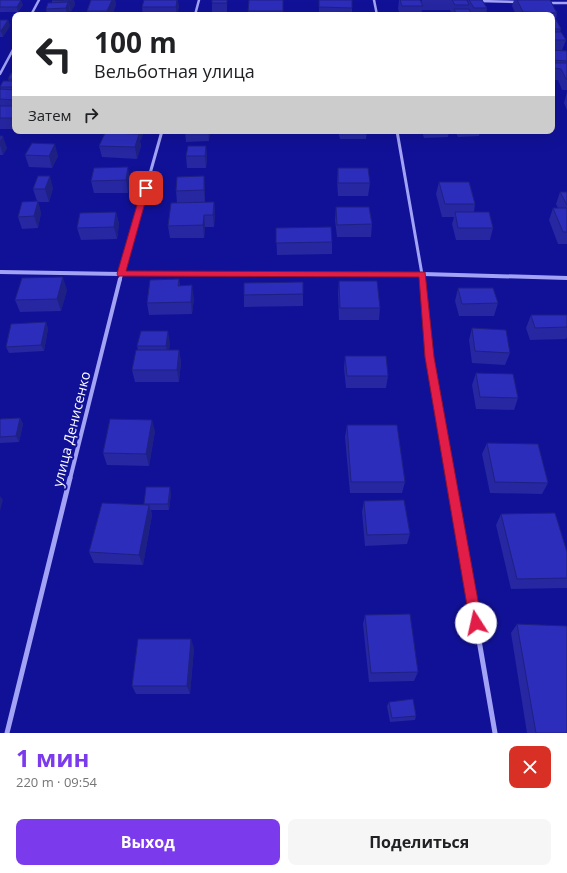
<!DOCTYPE html>
<html lang="ru">
<head>
<meta charset="utf-8">
<style>
	:root { --surface:#fff; --page:#f6f6f6; --text:#202124; --muted:#757577; --accent:#7c3aed }
	body { margin:0; font-family:"Open Sans",sans-serif; background:var(--page); color:var(--text); height:100vh; display:flex; flex-direction:column; font-size:15px; white-space:nowrap }
	* { box-sizing:border-box; margin:0 }
	p { font-size:13px; color:var(--muted) }
	.icon { flex:none; width:22px; height:22px; fill:none; stroke:currentColor; stroke-width:2; stroke-linecap:round; stroke-linejoin:round }
	.map { position:relative; height:733px; overflow:hidden }
	.side { display:flex; flex-direction:column; background:var(--surface); flex:1 }
	.side>* { flex:none }
	.banner { position:absolute; left:12px; top:12px; width:543px; height:122px; border-radius:8px; box-shadow:0 4px 16px #0002; background:#fff; color:var(--text); overflow:hidden }
	.pin { position:absolute; display:grid; place-items:center; width:34px; height:34px; color:#fff; margin:-17px; border-radius:8px; box-shadow:0 2px 6px #0006 }
	.me { position:absolute; width:44px; margin:-22px; rotate:350deg; stroke-linejoin:round; filter:drop-shadow(0 0 3px #0008) }
	.turn { display:flex; align-items:center; gap:14px; height:84px; padding:0 16px; font-size:18px }
	.turn .icon { width:52px; height:52px; stroke-width:2.5 }
	.turn b { display:block; font-size:28px; line-height:34px }
	.then { display:flex; align-items:center; height:38px; padding:0 16px; background:#0003; gap:8px; font-size:15px }
	.round { display:grid; place-items:center; flex:none; width:42px; height:42px; border-radius:8px; background:var(--page) }
	.head { display:flex; align-items:center; justify-content:space-between; height:68px; padding:0 16px }
	h1 { font-size:24px; font-weight:700; line-height:30px; color:var(--accent) }
	.primary-button { display:flex; gap:8px; margin-top:auto; padding:8px 16px }
	.primary-button a { flex:1; height:46px; border-radius:8px; background:var(--accent); color:#fff; font-size:16px; font-weight:700; line-height:46px; text-align:center }
	.primary-button a+a { background:var(--page); color:var(--text) }
	.map>svg:first-child { display:block }
	.lines { fill:none; stroke-linecap:round; stroke-linejoin:round }
	.minor-far3 { stroke:#a2a3f4; stroke-width:2.5 }
	.minor-far2 { stroke:#a2a3f4; stroke-width:3 }
	.minor-far1 { stroke:#a2a3f4; stroke-width:4 }
	.minor { stroke:#a2a3f4; stroke-width:5 }
	.tertiary { fill:#a2a3f4; fill-rule:evenodd }
	.wall { fill:#2627a1 }
	.shaded-wall { fill:#1f2083 }
	.building { fill:#2c2dbb; stroke:#1f2083 }
	.route { fill:#e11d48; stroke:#92132f }
	.labels { text-anchor:middle; dominant-baseline:central; stroke-width:4; stroke-linejoin:round; paint-order:stroke }
	.street-label { font-size:14px; fill:#fff; stroke:#111198 }
</style>
</head>
<body>
<div class="map">
<svg width="567" height="733" viewBox="0 0 567 733">
	<rect width="100%" height="100%" fill="#111198"/>
	<g class="lines">
		<path class="minor-far3" d="M374 0 377 15
			M479 1 518 2
			M547 3H567
			M31 15 39 0
			M195 15 199 0
			M0 74 15 46"/>
		<path class="minor-far2" d="M397 131 423 280
			M120 280 162 131"/>
		<path class="minor-far1" d="M423 279 430 357 451 479
			M70 479 120 279"/>
		<path class="minor" d="M451 478 495 733
			M7 733 70 478"/>
		<path class="tertiary" d="M0 270 121 272H423L567 276V280L423 276H121L0 274Z"/>
	</g>
	<path class="wall" d="M0 0 23 5 18 12H0Z
		M52 0H74L75 5 70 12V15H47L46 9 52 3Z
		M91 0H115L116 5 112 15H87V11Z
		M227 0V13L212 14V3Z
		M283 0V15H249L248 11Z
		M319 0 352 8V15H319Z
		M399 0H420L421 2 422 0H467L468 2V0H482L487 8 486 15H452L450 10H422L421 15H400L398 9Z
		M514 0H550L557 13 556 19 561 29 560 32 566 40 562 50 567 51V90H562L558 80H552V15H516L512 6Z
		M179 6 177 15H143L142 7Z
		M0 20H8L10 26 3 37H0Z
		M15 73V129H0V89H1L0 87 9 81 8 79Z
		M567 92V110L564 103Z
		M40 131H66L65 133H41Z
		M106 131H144L140 141 141 146 137 159 102 157 99 146 107 133Z
		M185 131H210L209 141 186 142Z
		M338 131H367L366 139H340Z
		M422 131H449L448 137 424 138Z
		M455 131H480L479 136 458 137Z
		M0 136 7 148 3 155H0Z
		M206 146 207 158 206 168H187L186 156Z
		M25 155 58 156 52 168 29 167Z
		M338 168 370 183 368 196H338L337 180Z
		M130 179 128 193H94L91 181Z
		M439 182 475 204 474 212 493 228 490 240H456L452 224 454 217H442L436 194Z
		M53 188 49 202H38L41 213 38 228 22 229 18 217 37 201 33 189Z
		M205 188V202H214L215 214 214 227H205L204 238H170L168 226 177 203 176 191Z
		M560 192H567V244H558L549 220 553 208H558L556 204Z
		M336 207 372 224 371 237H337L335 220Z
		M116 212 119 224 117 239 81 240 77 228Z
		M276 228 332 242V254L277 255Z
		M179 279 180 286 194 298 192 314 149 315 147 303Z
		M339 281 380 308 379 320H339L338 293Z
		M458 288 498 303 494 316H459L455 301Z
		M67 290 61 311 20 312 15 300Z
		M303 294V306L244 307V295Z
		M531 315 567 316V337L566 339 530 340 526 328Z
		M46 322 48 329 44 351 9 353 6 347Z
		M472 328 510 353 505 365 472 363 469 340Z
		M170 343 169 350H179L181 362 179 382H135L132 370 138 350 137 346Z
		M345 356 388 376 386 388H346L344 368Z
		M476 373 518 398 514 410 476 409 472 385Z
		M20 418 23 424 19 442 0 443V419Z
		M347 425 405 482 402 493H350L345 437Z
		M155 431 149 466 107 465 103 453Z
		M487 443 548 483 542 494 490 493 482 454Z
		M171 493 169 510H151L152 515 143 565 94 563 89 552 144 504Z
		M364 501 410 534 407 544 365 546 362 512Z
		M501 514 567 552V588L511 589 496 525Z
		M365 615 418 672 414 681 369 682 363 624Z
		M517 624 567 733H527L511 633Z
		M194 648 190 694H136L132 686Z
		M389 702 416 716 415 720 390 722 387 706Z"/>
	<path class="shaded-wall" d="M21 0 23 5 18 12 17 7Z
		M69 0H74L75 5 71 12 68 1Z
		M112 0H115L116 5 112 15H108L107 11Z
		M177 0H178L179 6 177 15H176V7Z
		M68 2 70 13V15H67L66 8Z
		M8 20 10 26 3 37 1 31Z
		M139 131H144L141 141Z
		M208 131H210L209 141Z
		M139 134 141 146 137 159 135 147Z
		M3 136 7 148 3 155 0 145V142Z
		M55 144 58 156 52 168 49 156Z
		M206 146 207 158 206 168 205 156Z
		M128 167 130 179 128 193 126 180Z
		M50 176 53 188 49 202 45 189Z
		M204 176 205 188V203L204 190Z
		M38 201 41 213 38 228 34 216Z
		M214 202 215 214 214 227 213 215Z
		M116 212 119 224 117 239 114 227Z
		M204 215 205 227 204 238 203 225Z
		M63 277 67 290 61 311 57 299Z
		M192 285 194 298 192 314 191 302Z
		M46 322 48 329 44 351 41 345Z
		M168 331 170 343 168 358 166 346Z
		M179 350 181 362 179 382 177 370Z
		M20 418 23 424 19 442 16 436Z
		M152 420 155 431 149 466 146 454Z
		M170 487 171 493 169 510 168 504Z
		M0 496 3 500 0 511Z
		M149 505 152 515 143 565 139 555Z
		M191 639 194 648 190 694 187 686Z"/>
	<path class="building" d="M0 0H21L17 7H0Z
		M52 0H69L68 1Z
		M91 0H112L107 11H87Z
		M144 0H177L176 7H142Z
		M212 0H227V3H212Z
		M249 0H283V11H248Z
		M319 0H352V8L319 7Z
		M400 0H420L423 6H402Z
		M452 0H467L469 5H455Z
		M469 0H482L487 8H474Z
		M517 0H550L557 13 523 12Z
		M68 2 66 8 46 9 48 3Z
		M454 9H469L471 13H456Z
		M349 12 350 15H324V13Z
		M552 18H555L561 29H552Z
		M0 20H8L1 31H0Z
		M552 32H561L566 40H552Z
		M552 50 567 51V61L552 60Z
		M552 63H567V79H566L561 69 552 68Z
		M11 73H15V79H8Z
		M3 81H15V87H0Z
		M0 89 15 90V100L0 99Z
		M0 106H15V115L14 118H0Z
		M105 133 139 134 135 147 99 146Z
		M0 136H3L0 142Z
		M32 143 55 144 49 156 25 155Z
		M188 146H206L205 156H186Z
		M128 167 126 180 91 181 94 168Z
		M338 168H368L370 183H338Z
		M38 176H50L45 189H33Z
		M204 176V190L176 191 177 177Z
		M439 182H469L475 204H445Z
		M560 192H567V205Z
		M38 201 34 216 18 217 22 202Z
		M214 202 213 215H204L203 225 168 226 171 203Z
		M336 207H369L372 224 337 225Z
		M553 208H567V232H563Z
		M116 212 114 227 77 228 80 213Z
		M455 212H489L493 228H458Z
		M331 227 332 242 276 243V228Z
		M63 277 57 299 15 300 22 278Z
		M179 279 178 286 192 285 191 302 147 303 150 280Z
		M339 281H377L380 308H340Z
		M303 282V294L244 295V283Z
		M458 288H493L498 303 462 304Z
		M531 315H567V327L535 328Z
		M46 322 41 345 6 347 11 324Z
		M472 328 506 330 510 353 475 351Z
		M141 331H168L166 346H137Z
		M136 350H179L177 370H132Z
		M345 356H386L388 376H347Z
		M476 373 513 374 518 398 480 397Z
		M20 418 16 436 0 437V419Z
		M110 419 152 420 146 454 103 453Z
		M347 425H397L405 482H351Z
		M487 443 538 444 548 483 495 482Z
		M146 487H170L168 504H144Z
		M404 500 410 534 367 535 364 501Z
		M102 503 149 505 139 555 89 552Z
		M555 513 567 552V578L517 579 501 514Z
		M410 614 418 672 371 673 365 615Z
		M517 624 567 626V733H536Z
		M138 639H191L187 686H132Z
		M413 699 416 716 392 718 389 702Z"/>
	<path class="route" d="M146 186 149 188 126 271 425 272 434 357 482 623 481 628 476 629 472 628 470 623 425 357 419 277 118 276 117 274 142 188Z"/>
	<g class="labels">
		<g class="street-label">
			<text transform="translate(71 429) rotate(-76)">улица Денисенко</text>
		</g>
	</g>
</svg>
<div class="pin" style="left:146px;top:188px;background:#d93025"><svg class="icon" aria-label="arrive" viewBox="0 0 24 24"><path d="M6 21V4h12l-3 4 3 4H6"/></svg></div>
<svg class="me" style="left:476px;top:623px" viewBox="-20 -20 40 40"><circle r="19" fill="#fff"/><path d="M0-13L10 11 0 6-10 11z" fill="#e11d48"/></svg>
<div class="banner">
<div class="turn"><svg class="icon" aria-label="left" viewBox="0 0 24 24"><path d="M17 20v-9H6M10 6l-5 5 5 5"/></svg><div><b>100 m</b>Вельботная улица</div></div>
<div class="then">Затем<svg class="icon" aria-label="right" viewBox="0 0 24 24"><path d="M7 20v-9h11M14 6l5 5-5 5"/></svg></div>
</div>
</div>
<section class="side">
<div class="head"><div><h1>1 мин</h1><p>220 m · 09:54</p></div><a class="round" style="background:#d93025;color:#fff"><svg class="icon" aria-label="close" viewBox="0 0 24 24"><path d="M6 6l12 12M18 6L6 18"/></svg></a></div>
<div class="primary-button"><a>Выход</a><a>Поделиться</a></div>
</section>
</body>
</html>
